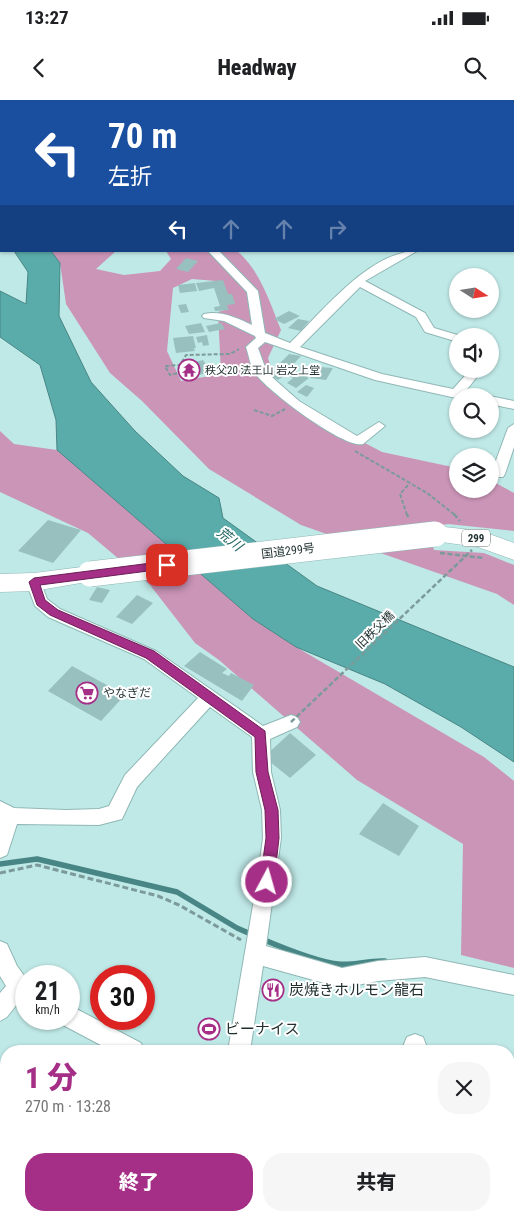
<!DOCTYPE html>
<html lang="ja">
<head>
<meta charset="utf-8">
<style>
	:root { --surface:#fff; --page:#f6f6f6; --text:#202124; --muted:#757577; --accent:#a52e86 }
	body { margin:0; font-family:"Roboto Condensed","Noto Sans JP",sans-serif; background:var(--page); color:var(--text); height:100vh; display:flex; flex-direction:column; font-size:19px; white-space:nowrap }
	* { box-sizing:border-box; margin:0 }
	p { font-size:16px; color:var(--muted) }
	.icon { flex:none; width:28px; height:28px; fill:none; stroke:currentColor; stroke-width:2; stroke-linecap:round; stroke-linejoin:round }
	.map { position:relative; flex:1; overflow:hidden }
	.side { position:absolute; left:0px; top:945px; width:515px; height:176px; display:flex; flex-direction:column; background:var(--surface); border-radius:20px 20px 0 0; box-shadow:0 1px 4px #0004 }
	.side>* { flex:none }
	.banner { position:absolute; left:0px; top:0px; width:515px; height:152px; box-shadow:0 1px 4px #0004; background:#1a4fa0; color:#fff; overflow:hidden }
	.needle { width:32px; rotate:102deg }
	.fabs { position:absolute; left:449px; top:168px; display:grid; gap:10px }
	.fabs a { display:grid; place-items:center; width:50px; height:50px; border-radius:50%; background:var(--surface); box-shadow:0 1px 4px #0004; font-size:25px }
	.speed { position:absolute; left:15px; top:865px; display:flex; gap:10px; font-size:25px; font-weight:700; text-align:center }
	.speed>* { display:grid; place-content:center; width:65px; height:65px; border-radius:50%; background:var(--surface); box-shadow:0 1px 4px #0004; line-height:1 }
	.speed small { font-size:12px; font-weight:400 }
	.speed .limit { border:8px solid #d22; background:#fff; color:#111 }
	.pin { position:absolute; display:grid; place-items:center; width:42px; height:42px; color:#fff; margin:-21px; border-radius:10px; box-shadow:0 2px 8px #0006 }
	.me { position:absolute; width:55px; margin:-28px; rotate:6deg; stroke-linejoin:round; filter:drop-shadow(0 0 4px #0008) }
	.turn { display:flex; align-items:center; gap:18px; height:105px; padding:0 25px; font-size:22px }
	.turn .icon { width:65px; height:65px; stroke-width:2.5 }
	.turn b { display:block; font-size:35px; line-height:42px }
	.lanes { display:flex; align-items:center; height:48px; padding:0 25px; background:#0003; justify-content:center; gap:25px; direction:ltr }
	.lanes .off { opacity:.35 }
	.round { display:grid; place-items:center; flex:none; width:52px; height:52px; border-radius:20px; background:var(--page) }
	.headline { display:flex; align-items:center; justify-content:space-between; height:85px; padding:0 25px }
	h1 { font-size:30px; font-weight:800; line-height:38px; color:var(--accent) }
	.button { display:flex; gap:10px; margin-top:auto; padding:10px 25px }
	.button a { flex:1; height:58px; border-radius:20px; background:var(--accent); color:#fff; font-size:20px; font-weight:800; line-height:58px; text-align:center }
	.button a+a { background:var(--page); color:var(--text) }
	.status { display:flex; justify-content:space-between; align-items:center; height:35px; padding:0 25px; background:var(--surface); direction:ltr }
	.status svg { height:14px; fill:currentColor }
	header { display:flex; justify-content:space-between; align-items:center; height:65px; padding:0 25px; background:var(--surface); font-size:22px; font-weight:800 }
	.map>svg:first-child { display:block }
	.forest { fill:#cb95b8; fill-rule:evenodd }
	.water { fill:#5aacaa; stroke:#488685 }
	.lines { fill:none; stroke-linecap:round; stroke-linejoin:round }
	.stream { stroke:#488685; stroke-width:5.5 }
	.building { fill:#98c0bf }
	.minor-casing { stroke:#8fb7b5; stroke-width:2 }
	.major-casing { stroke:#8fb7b5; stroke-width:1 }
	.highway-casing { stroke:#8fb7b5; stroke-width:1 }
	.path-far2 { stroke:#7b9a99; stroke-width:2; stroke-dasharray:4 2; stroke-linecap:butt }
	.path-far1 { stroke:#7b9a99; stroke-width:2.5; stroke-dasharray:5 2.5; stroke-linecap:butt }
	.path { stroke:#7b9a99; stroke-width:3; stroke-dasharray:6 3; stroke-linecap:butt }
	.minor { fill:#fff; fill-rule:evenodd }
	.major { fill:#fff; fill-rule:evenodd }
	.highway { fill:#fff; fill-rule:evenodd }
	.highway-bridge-casing { stroke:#8fb7b5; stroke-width:26; stroke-linecap:butt }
	.path-bridge { stroke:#7b9a99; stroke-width:2.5; stroke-dasharray:5 2.5; stroke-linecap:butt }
	.highway-bridge { stroke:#fff; stroke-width:25 }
	.route { fill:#a52e86; stroke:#6b1e57 }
	.labels { text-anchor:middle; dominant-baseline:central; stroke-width:4; stroke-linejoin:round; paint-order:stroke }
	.far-poi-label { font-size:11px; fill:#1e2f2e; stroke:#fff; text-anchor:start }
	.shield { fill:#fff; stroke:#626d6d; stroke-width:1 }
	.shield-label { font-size:11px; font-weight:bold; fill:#1e2f2e }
	.street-label { font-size:12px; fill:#1e2f2e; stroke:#fff }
	.poi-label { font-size:12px; fill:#1e2f2e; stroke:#fff; text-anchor:start }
	.water-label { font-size:14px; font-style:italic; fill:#206362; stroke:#fff }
	.near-poi-label { font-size:15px; fill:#1e2f2e; stroke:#fff; text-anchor:start }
</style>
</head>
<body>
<div class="status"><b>13:27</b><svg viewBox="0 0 49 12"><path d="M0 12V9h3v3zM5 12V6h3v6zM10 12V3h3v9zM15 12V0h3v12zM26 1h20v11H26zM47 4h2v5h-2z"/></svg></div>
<header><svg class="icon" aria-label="back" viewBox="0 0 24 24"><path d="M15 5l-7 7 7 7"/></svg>Headway<svg class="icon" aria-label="search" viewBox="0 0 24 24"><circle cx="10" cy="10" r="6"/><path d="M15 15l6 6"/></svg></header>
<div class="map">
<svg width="514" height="1121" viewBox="0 0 514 1121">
	<rect width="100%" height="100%" fill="#bfe9e7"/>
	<path class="forest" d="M51 151H116L96 169 124 175 160 171 171 159 166 151H237C260 170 270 203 281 230L268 258 281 299 382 352 457 368 458 389H490V380L514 393V431L448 424 427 428 434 450 484 453 514 465V505L497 494 301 425 209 369 142 301 110 273 66 204 60 163ZM192 179 216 181 228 209 218 212 221 274 181 281 167 251 173 188Z
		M0 331 14 344 57 350 253 519 296 547 484 657 514 681V868L461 855 463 744 357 680 219 560 195 543 150 485 88 433 0 392Z"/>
	<path class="water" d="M14 151H51L60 163 59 216 91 282 135 331 183 376 219 398 223 418 317 486 514 567V662L461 627 385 584 296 547 253 519 57 350 56 320 40 265 0 237V191L26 204 28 172Z"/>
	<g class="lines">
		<path class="stream" d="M0 764 37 759 177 792 237 828 253 835
			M262 839C281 847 317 862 338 864 353 866 369 860 385 861"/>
	</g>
	<path class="building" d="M186 158 198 161 188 172 176 169Z
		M223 180 228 194H232L235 204 227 205 229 210 215 211 214 207 220 206 214 188 199 191 196 183Z
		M195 183 197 191 180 193 178 185Z
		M186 204 189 212 181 213 178 205Z
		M289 211 300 216 284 224 274 219Z
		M298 219 309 221 301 231 288 228Z
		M201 223 205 232 189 234 185 226Z
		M221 223 225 229 209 232 206 226Z
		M207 235 209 245 203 246 202 242 198 243 196 237Z
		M193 236 196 248H194L195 251 176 253 173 238Z
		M289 254 301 256 290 268 278 265Z
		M203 260 211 272 191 277 188 273 185 274 182 269 185 268 183 265Z
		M280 267 290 272 278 280 269 275Z
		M319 267 333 268 326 280 310 278 311 274H317Z
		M296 271 309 278 296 288 287 283 293 278 289 276Z
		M306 285 314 288 307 297 297 292Z
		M48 420 81 430 53 463 18 451Z
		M97 487 110 490 102 503 89 500Z
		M137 495 153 503 132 524 116 517Z
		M200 552 227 569 222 573 229 576 231 573 254 585 242 601 184 566Z
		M72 566 125 595 101 621 48 591Z
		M290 633 316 655 290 678 264 657Z
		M383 703 419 726 399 756 359 734Z"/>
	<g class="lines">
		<g class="minor-casing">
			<path id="minor" d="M208 151H219L258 191 265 233 290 243C322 212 370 151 417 151L365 181 425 213 434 228 461 236H458V242L425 232 416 217 360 187 300 247 382 274 453 289 471 269H483L465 292 471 293 473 296 456 298 375 280 265 242 258 248 266 270 273 278 299 301 357 336 379 322 385 326 363 344C344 349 266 290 255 273 250 266 249 255 246 247L256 238 255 236 224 221 204 218 202 216 204 214C220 210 238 218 252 225L247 192Z
				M490 247 496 251 494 255 490 256Z
				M490 296 514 301V309L490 304Z
				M514 324V347L505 374 503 377H493L491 374 508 328Z
				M34 476 39 478 47 499 60 509 156 551 263 626 291 615 297 617 300 622 297 627 270 639 271 672 280 710 281 738 266 846 342 868 378 861 425 857 514 875V895L425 877 378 881 342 888 263 866 250 951H228L257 782 263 738 262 710 253 672 252 637 210 607 137 687 122 719 99 725 17 724 7 755 0 758V701L14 708 66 710 99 709 109 706 125 675 198 598 144 559 48 517 35 506 26 482 29 478Z
				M0 841 7 844 17 866 26 878V901L21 899 7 917 0 921V893L6 886 0 876Z
				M69 905 141 943 144 951H112L61 924 59 919H69Z
				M415 934 423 937 426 945 423 951H401L407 937Z
				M33 1115H58L56 1121H32Z
				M198 1115H222L221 1121H197Z
				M390 1115H418L420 1121H392Z"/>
		</g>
		<g class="major-casing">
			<path id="major" d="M315 0H327V1H315Z"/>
		</g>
		<g class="highway-casing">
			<path id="highway" d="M435 426 481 431 514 443V460L478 447 427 440 424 434 427 428Z
				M90 466 98 468 102 474 98 480 34 491 0 492V474L34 473Z"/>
		</g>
		<path class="path-far2" d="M183 272 170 275 165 266 180 265 186 255 230 254 239 249
			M254 310 272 316 285 309
			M355 351 427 393 455 415
			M407 415 400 394 410 383"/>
		<path class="path-far1" d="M407 414 408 417
			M454 414 460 421
			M440 453 484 458"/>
		<path class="path" d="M0 773 37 765 158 796 179 805 241 840"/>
		<use href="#minor" class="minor"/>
		<use href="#major" class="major"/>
		<use href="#highway" class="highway"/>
		<g class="highway-bridge-casing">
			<path id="highway-bridge" d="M90 474 435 434"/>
		</g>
		<path class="path-bridge" d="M291 622 472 450"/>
		<use href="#highway-bridge" class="highway-bridge"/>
	</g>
	<path class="route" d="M167 461 171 462 172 465 171 468 40 485 45 500 58 510 154 551 265 631 268 672 278 710 279 738 274 782 272 787 267 789 262 787 260 782 266 738 265 710 256 672 255 637 146 558 50 515 37 505 29 482 34 478Z"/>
	<defs>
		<g id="temple-ring" transform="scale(1.125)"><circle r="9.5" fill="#fff" stroke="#a52e86" stroke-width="1.5"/><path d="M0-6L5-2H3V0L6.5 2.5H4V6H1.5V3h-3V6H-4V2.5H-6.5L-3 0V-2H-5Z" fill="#a52e86"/></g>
		<g id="supermarket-ring" transform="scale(1.125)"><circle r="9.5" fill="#fff" stroke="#a52e86" stroke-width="1.5"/><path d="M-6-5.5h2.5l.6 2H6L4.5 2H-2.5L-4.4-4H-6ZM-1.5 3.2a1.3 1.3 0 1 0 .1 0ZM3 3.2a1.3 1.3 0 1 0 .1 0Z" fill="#a52e86"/></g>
		<g id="restaurant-ring" transform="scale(1.125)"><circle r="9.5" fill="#fff" stroke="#a52e86" stroke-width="1.5"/><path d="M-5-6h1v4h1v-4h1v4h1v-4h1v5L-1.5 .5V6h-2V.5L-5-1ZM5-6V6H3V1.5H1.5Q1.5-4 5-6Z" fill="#a52e86"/></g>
		<g id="stadium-ring" transform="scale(1.125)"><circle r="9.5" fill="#fff" stroke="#a52e86" stroke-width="1.5"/><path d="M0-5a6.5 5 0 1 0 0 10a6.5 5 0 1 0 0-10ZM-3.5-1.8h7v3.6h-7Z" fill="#a52e86"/></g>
	</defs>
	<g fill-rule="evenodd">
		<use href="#temple-ring" x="189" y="270"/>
		<use href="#supermarket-ring" x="87" y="593"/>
		<use href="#restaurant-ring" x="273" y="890"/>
		<use href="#stadium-ring" x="209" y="929"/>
	</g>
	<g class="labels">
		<g class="far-poi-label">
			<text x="205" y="270">秩父20 法王山 岩之上堂</text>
		</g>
		<rect class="shield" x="462" y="429.5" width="28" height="17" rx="4"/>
		<g class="shield-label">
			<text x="476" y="438">299</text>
		</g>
		<g class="street-label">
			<text transform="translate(288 451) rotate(-7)">国道299号</text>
			<text transform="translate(375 530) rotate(-44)">旧秩父橋</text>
		</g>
		<g class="poi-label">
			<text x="103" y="593">やなぎだ</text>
		</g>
		<g class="water-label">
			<text transform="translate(230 439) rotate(39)">荒川</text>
		</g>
		<g class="near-poi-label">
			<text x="289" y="890">炭焼きホルモン龍石</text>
			<text x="225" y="929">ビーナイス</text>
		</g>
	</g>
</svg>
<div class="fabs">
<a><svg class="needle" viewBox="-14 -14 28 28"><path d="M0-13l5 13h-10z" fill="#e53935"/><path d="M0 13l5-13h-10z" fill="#757577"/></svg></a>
<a><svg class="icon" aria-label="sound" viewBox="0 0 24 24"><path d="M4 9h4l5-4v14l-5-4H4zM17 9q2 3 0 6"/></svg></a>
<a><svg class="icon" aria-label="search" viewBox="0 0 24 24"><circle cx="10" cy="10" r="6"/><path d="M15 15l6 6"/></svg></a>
<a><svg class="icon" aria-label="layers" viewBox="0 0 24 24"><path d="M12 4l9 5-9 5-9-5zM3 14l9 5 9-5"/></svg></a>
</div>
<div class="speed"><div>21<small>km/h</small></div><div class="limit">30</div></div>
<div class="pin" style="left:167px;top:465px;background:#d93025"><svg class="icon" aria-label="arrive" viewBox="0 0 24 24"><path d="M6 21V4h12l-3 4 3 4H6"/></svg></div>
<svg class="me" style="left:267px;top:782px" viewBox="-20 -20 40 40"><circle r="17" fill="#a52e86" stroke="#fff" stroke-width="3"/><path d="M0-11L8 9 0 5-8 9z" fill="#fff"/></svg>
<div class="banner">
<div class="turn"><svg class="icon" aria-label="left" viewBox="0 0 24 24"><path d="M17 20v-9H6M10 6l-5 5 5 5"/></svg><div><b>70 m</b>左折</div></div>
<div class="lanes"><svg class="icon" aria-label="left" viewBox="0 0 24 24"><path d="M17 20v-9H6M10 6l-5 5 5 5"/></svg><svg class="icon off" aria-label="ahead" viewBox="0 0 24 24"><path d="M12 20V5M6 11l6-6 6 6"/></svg><svg class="icon off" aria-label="ahead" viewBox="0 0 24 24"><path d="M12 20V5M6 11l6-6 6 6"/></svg><svg class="icon off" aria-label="right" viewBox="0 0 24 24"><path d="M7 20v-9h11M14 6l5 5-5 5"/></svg></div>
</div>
<section class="side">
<div class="headline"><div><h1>1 分</h1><p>270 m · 13:28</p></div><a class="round"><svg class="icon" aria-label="close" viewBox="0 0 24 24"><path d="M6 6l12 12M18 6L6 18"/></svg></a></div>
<div class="button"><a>終了</a><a>共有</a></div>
</section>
</div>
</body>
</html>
